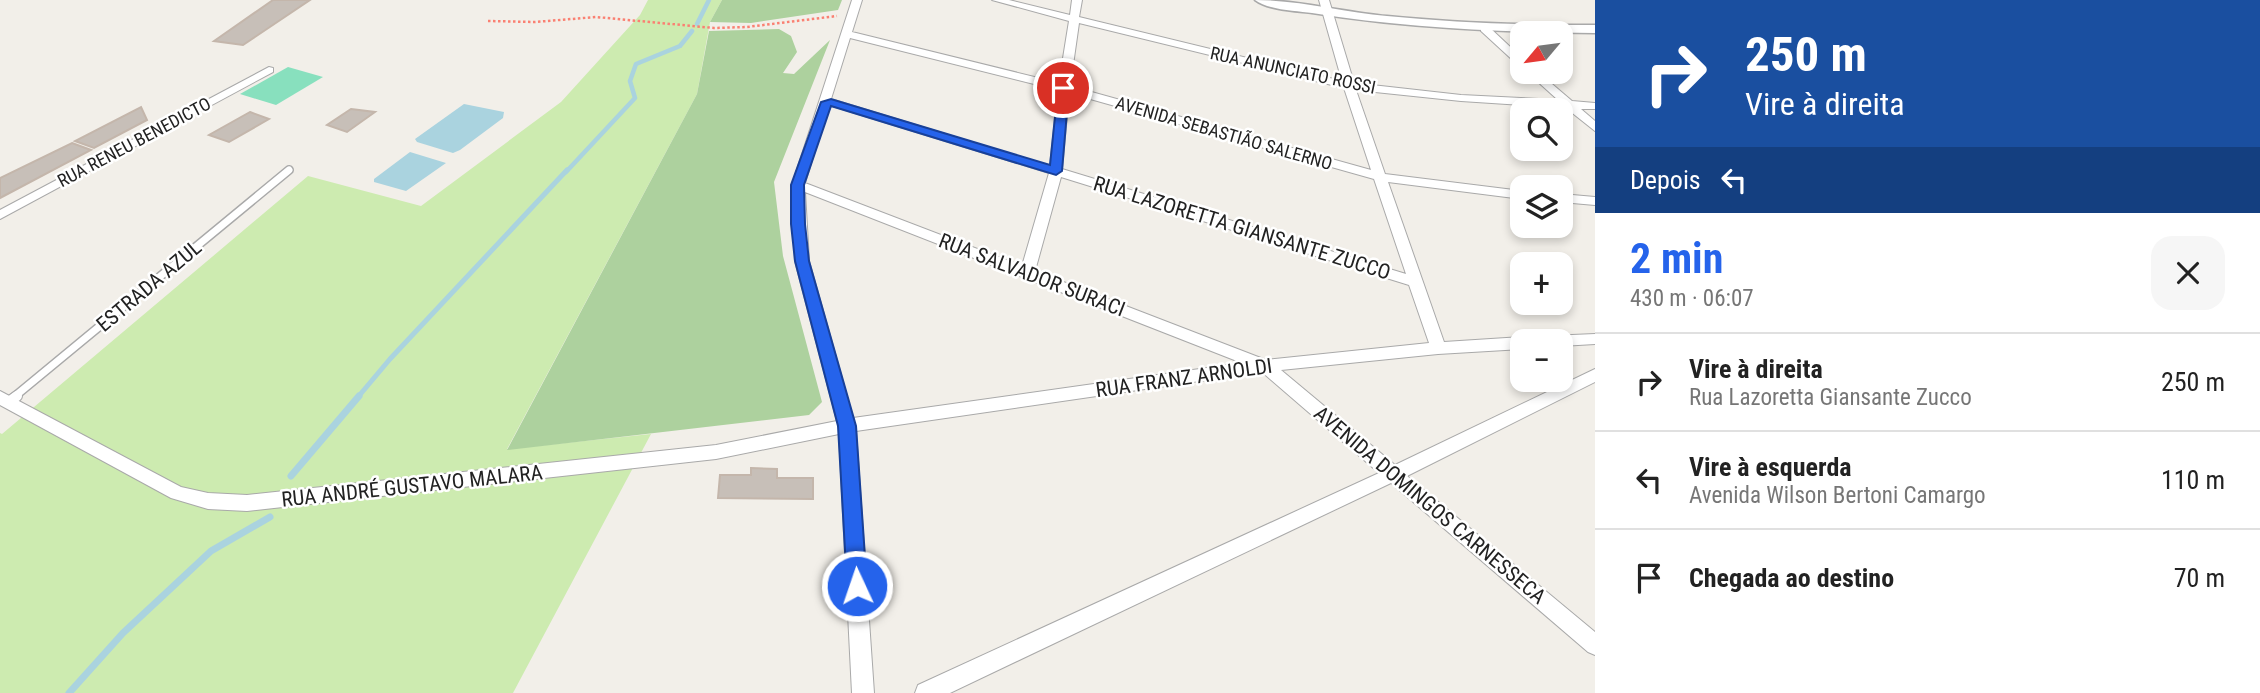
<!DOCTYPE html>
<html lang="pt">
<head>
<meta charset="utf-8">
<style>
	:root { --surface:#fff; --page:#f6f6f6; --text:#222; --muted:#767676; --line:#e0e0e0; --accent:#2563eb }
	body { margin:0; font-family:"Roboto Condensed",sans-serif; background:var(--page); color:var(--text); height:100vh; display:flex; flex-direction:column; font-size:26px; white-space:nowrap }
	* { box-sizing:border-box; margin:0 }
	p { font-size:23px; color:var(--muted) }
	.icon { flex:none; width:38px; height:38px; fill:none; stroke:currentColor; stroke-width:2; stroke-linecap:round; stroke-linejoin:round }
	.map { position:relative; flex:1; overflow:hidden }
	.details { display:flex; flex-direction:column; background:var(--surface); width:665px }
	.details>* { flex:none }
	.top-card { background:#1a4fa0; color:#fff; overflow:hidden }
	.needle { width:46px; rotate:241deg }
	.tools { position:absolute; left:1510px; top:21px; display:grid; gap:14px }
	.tools a { display:grid; place-items:center; width:63px; height:63px; border-radius:14px; background:var(--surface); box-shadow:0 4px 10px #0003; font-size:35px }
	.pin { position:absolute; display:grid; place-items:center; width:60px; height:60px; color:#fff; margin:-30px; border:4px solid #fff; border-radius:50%; box-shadow:0 2px 7px #0007 }
	.me { position:absolute; width:77px; margin:-38px; rotate:357deg; stroke-linejoin:round; filter:drop-shadow(0 0 5px #0008) }
	.turn { display:flex; align-items:center; gap:24px; height:147px; padding:0 35px; font-size:32px }
	.turn .icon { width:91px; height:91px; stroke-width:2.5 }
	.turn b { display:block; font-size:49px; line-height:60px }
	.then { display:flex; align-items:center; height:66px; padding:0 35px; background:#0003; gap:14px; font-size:26px }
	.round { display:grid; place-items:center; flex:none; width:74px; height:74px; border-radius:21px; background:var(--page) }
	.summary { display:flex; align-items:center; justify-content:space-between; height:119px; padding:0 35px }
	h1 { font-size:42px; font-weight:700; line-height:52px; color:var(--accent) }
	ul { padding:0; list-style:none }
	li { display:flex; align-items:center; gap:21px; height:98px; padding:0 35px; border-top:2px solid var(--line) }
	li div { flex:1 }
	li b { display:block; font-size:26px }
	li em { font-style:normal }
	main { display:flex; flex:1; min-height:0 }
	.map>svg:first-child { display:block }
	.grass { fill:#cdebb0 }
	.forest { fill:#add19e }
	.pitch { fill:#88e0be }
	.water { fill:#aad3df }
	.lines { fill:none; stroke-linecap:round; stroke-linejoin:round }
	.stream-far2 { stroke:#aad3df; stroke-width:4.5 }
	.stream-far1 { stroke:#aad3df; stroke-width:5 }
	.stream { stroke:#aad3df; stroke-width:7 }
	.building { fill:#c7bfb8; stroke:#c4b6ab; stroke-width:2 }
	.service-far2-casing { stroke:#a9a9a9; stroke-width:7 }
	.service-far1-casing { stroke:#a9a9a9; stroke-width:10 }
	.service-casing { stroke:#a9a9a9; stroke-width:12 }
	.minor-casing { stroke:#a9a9a9; stroke-width:2 }
	.tertiary-casing { stroke:#a9a9a9; stroke-width:3 }
	.path { stroke:#fa8072; stroke-width:2.5; stroke-dasharray:2.5 2.5; stroke-linecap:butt }
	.service-far2 { stroke:#fff; stroke-width:5 }
	.service-far1 { stroke:#fff; stroke-width:7 }
	.service { stroke:#fff; stroke-width:10 }
	.minor { fill:#fff; fill-rule:evenodd }
	.tertiary { fill:#fff; fill-rule:evenodd }
	.route { fill:#2563eb; stroke:#184099; stroke-width:2 }
	.labels { text-anchor:middle; dominant-baseline:central; stroke-width:5; stroke-linejoin:round; paint-order:stroke }
	.far-street-label { font-size:18px; fill:#222; stroke:#fff }
	.street-label { font-size:21px; fill:#222; stroke:#fff }
</style>
</head>
<body>
<main>
<div class="map">
<svg width="1595" height="693" viewBox="0 0 1595 693">
	<rect width="100%" height="100%" fill="#f2efe9"/>
	<path class="grass" d="M648 0H722L710 22 697 94 507 449 651 434 513 693H0V433L2 434 308 176 421 206 561 102 640 15Z"/>
	<path class="forest" d="M722 0H842L838 10 751 23 710 22Z
		M779 29 791 36 797 52 783 73 794 74 830 40 774 182 783 256 822 402 809 415 507 450 697 94 709 31Z"/>
	<path class="pitch" d="M288 67 323 77 276 105 240 94Z"/>
	<path class="water" d="M464 104 504 112 503 118 460 150 453 153 417 142 415 139Z
		M410 152 446 163 406 191 374 182V179Z"/>
	<g class="lines">
		<path class="stream-far2" d="M697 24 709 0
			M566 172 635 98 630 81 636 64 680 46 692 31"/>
		<path class="stream-far1" d="M358 397 390 359 567 170"/>
		<path class="stream" d="M291 476 359 396
			M69 693 123 633 211 551 270 517"/>
	</g>
	<path class="building" d="M273 0H310L243 45 214 41Z
		M141 107 147 120 94 148 75 141Z
		M351 109 375 112 347 132 327 125Z
		M250 112 269 119 229 142 209 135Z
		M72 143 91 150 0 198V178Z
		M751 468 777 469V478H813V499L718 498 720 475H751Z"/>
	<g class="lines">
		<g class="service-far2-casing">
			<path id="service-far2" d="M287 172 289 170"/>
		</g>
		<g class="service-far1-casing">
			<path id="service-far1" d="M14 397 289 170"/>
		</g>
		<g class="service-casing">
			<path id="service" d="M10 401 17 396"/>
		</g>
		<g class="minor-casing">
			<path id="minor" d="M852 0H862L852 32 1059 83 1069 21 992 0H1009L1070 15 1072 0H1082L1079 17 1342 81 1319 0H1329L1354 83 1461 95 1558 100 1527 72H1538L1572 101 1595 103V109H1581L1595 121V131L1566 108 1461 101 1356 90 1385 174 1522 191V199L1388 182 1444 342 1522 337 1529 341H1522V349L1438 354 1281 370 1395 465 1595 369V382L1407 476 1595 632V655L1588 652 1391 483 950 693H915L918 685 1379 473 1262 372 856 431 874 693H852L839 434 716 459 247 511 208 509 171 498 0 405V391L181 487 208 493 247 495 716 445 837 421 795 261 792 185ZM1079 23 1344 88 1371 170 1070 86ZM850 38 1058 90 1050 166 831 99ZM1069 93 1374 179 1406 274 1062 169ZM829 105 1049 173 1022 266 805 183ZM1061 177 1409 285 1429 343 1266 360 1035 271ZM805 192 1242 363 853 418 809 261Z
				M1481 27H1489L1522 58V66L1518 65 1481 31Z
				M269 67 273 68V72L0 219V210Z
				M1561 194 1595 197V205L1561 202Z
				M1595 334V344L1561 346V341H1541L1549 336Z"/>
		</g>
		<g class="tertiary-casing">
			<path id="tertiary" d="M1255 0C1299 0 1343 12 1387 16 1456 23 1526 25 1595 25V33C1500 32 1406 28 1312 13 1296 11 1268 10 1255 0Z"/>
		</g>
		<path class="path" d="M488 21 535 22 596 17 714 28 747 27 837 16"/>
		<use href="#service-far2" class="service-far2"/>
		<use href="#service-far1" class="service-far1"/>
		<use href="#service" class="service"/>
		<use href="#minor" class="minor"/>
		<use href="#tertiary" class="tertiary"/>
	</g>
	<path class="route" d="M1063 85 1069 88 1062 171 1056 175 831 106 804 185 805 224 809 261 856 426 867 586 864 593 857 596 850 593 847 586 838 426 795 261 791 224V185L821 102 831 99 1050 165 1058 88Z"/>
	<g class="labels">
		<g class="far-street-label">
			<text transform="translate(1293 70) rotate(12)">RUA ANUNCIATO ROSSI</text>
			<text transform="translate(1224 133) rotate(16)">AVENIDA SEBASTIÃO SALERNO</text>
			<text transform="translate(134 142) rotate(-28)">RUA RENEU BENEDICTO</text>
		</g>
		<g class="street-label">
			<text transform="translate(1242 228) rotate(17)">RUA LAZORETTA GIANSANTE ZUCCO</text>
			<text transform="translate(1032 275) rotate(21)">RUA SALVADOR SURACI</text>
			<text transform="translate(149 286) rotate(-40)">ESTRADA AZUL</text>
			<text transform="translate(1184 378) rotate(-8)">RUA FRANZ ARNOLDI</text>
			<text transform="translate(412 486) rotate(-6)">RUA ANDRÉ GUSTAVO MALARA</text>
			<text transform="translate(1430 505) rotate(40)">AVENIDA DOMINGOS CARNESSECA</text>
		</g>
	</g>
</svg>
<div class="tools">
<a><svg class="needle" viewBox="-14 -14 28 28"><path d="M0-13l5 13h-10z" fill="#e53935"/><path d="M0 13l5-13h-10z" fill="#767676"/></svg></a>
<a><svg class="icon" aria-label="search" viewBox="0 0 24 24"><circle cx="10" cy="10" r="6"/><path d="M15 15l6 6"/></svg></a>
<a><svg class="icon" aria-label="layers" viewBox="0 0 24 24"><path d="M12 4l9 5-9 5-9-5zM3 14l9 5 9-5"/></svg></a>
<a>+</a>
<a>−</a>
</div>
<div class="pin" style="left:1063px;top:88px;background:#d93025"><svg class="icon" aria-label="arrive" viewBox="0 0 24 24"><path d="M6 21V4h12l-3 4 3 4H6"/></svg></div>
<svg class="me" style="left:857px;top:586px" viewBox="-20 -20 40 40"><circle r="17" fill="#2563eb" stroke="#fff" stroke-width="3"/><path d="M0-11L8 9 0 5-8 9z" fill="#fff"/></svg>
</div>
<section class="details">
<div class="top-card">
<div class="turn"><svg class="icon" aria-label="right" viewBox="0 0 24 24"><path d="M7 20v-9h11M14 6l5 5-5 5"/></svg><div><b>250 m</b>Vire à direita</div></div>
<div class="then">Depois<svg class="icon" aria-label="left" viewBox="0 0 24 24"><path d="M17 20v-9H6M10 6l-5 5 5 5"/></svg></div>
</div>
<div class="summary"><div><h1>2 min</h1><p>430 m · 06:07</p></div><a class="round"><svg class="icon" aria-label="close" viewBox="0 0 24 24"><path d="M6 6l12 12M18 6L6 18"/></svg></a></div>
<ul>
<li><svg class="icon" aria-label="right" viewBox="0 0 24 24"><path d="M7 20v-9h11M14 6l5 5-5 5"/></svg><div><b>Vire à direita</b><p>Rua Lazoretta Giansante Zucco</p></div><em>250 m</em></li>
<li><svg class="icon" aria-label="left" viewBox="0 0 24 24"><path d="M17 20v-9H6M10 6l-5 5 5 5"/></svg><div><b>Vire à esquerda</b><p>Avenida Wilson Bertoni Camargo</p></div><em>110 m</em></li>
<li><svg class="icon" aria-label="arrive" viewBox="0 0 24 24"><path d="M6 21V4h12l-3 4 3 4H6"/></svg><div><b>Chegada ao destino</b></div><em>70 m</em></li>
</ul>
</section>
</main>
</body>
</html>
